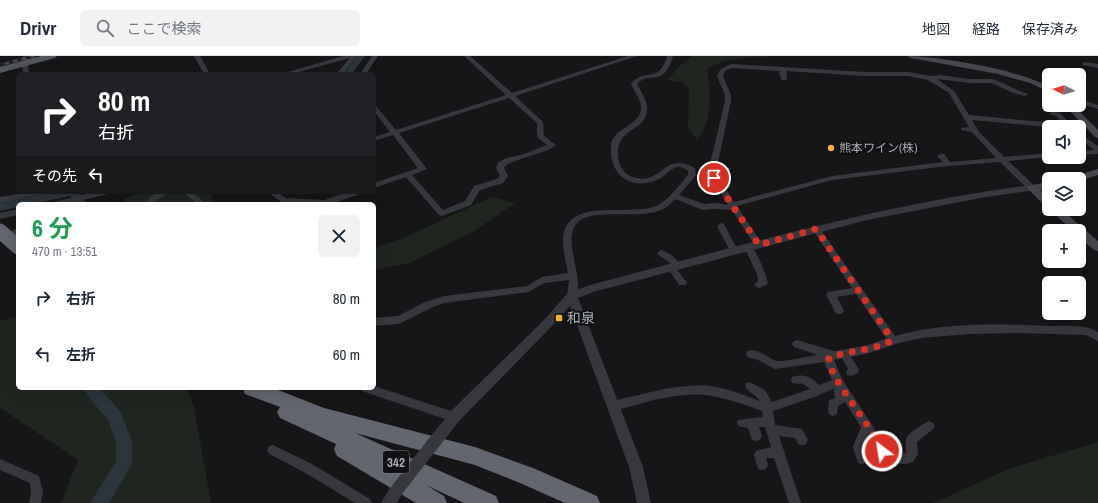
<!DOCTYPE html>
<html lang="ja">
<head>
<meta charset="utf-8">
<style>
	:root { --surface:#fff; --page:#f2f2f3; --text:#1f2937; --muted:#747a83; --line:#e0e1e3 }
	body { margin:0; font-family:"Archivo Narrow","Noto Sans JP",sans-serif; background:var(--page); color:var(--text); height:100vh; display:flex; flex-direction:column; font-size:15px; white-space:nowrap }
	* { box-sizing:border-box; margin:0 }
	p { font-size:13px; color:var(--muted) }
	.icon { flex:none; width:22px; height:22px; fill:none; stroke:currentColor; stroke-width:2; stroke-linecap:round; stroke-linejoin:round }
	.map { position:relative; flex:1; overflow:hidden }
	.details { position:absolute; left:16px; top:146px; width:360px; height:188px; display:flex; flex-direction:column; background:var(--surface); border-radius:6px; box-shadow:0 4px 16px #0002 }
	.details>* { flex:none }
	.banner { position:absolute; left:16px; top:16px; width:360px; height:122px; border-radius:6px; box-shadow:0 4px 16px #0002; background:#202124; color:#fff; overflow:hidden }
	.needle { width:26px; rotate:275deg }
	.fabs { position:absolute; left:1042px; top:12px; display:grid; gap:8px }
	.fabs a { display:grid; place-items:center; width:44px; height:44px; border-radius:6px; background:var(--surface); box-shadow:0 4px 16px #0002; font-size:20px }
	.pin { position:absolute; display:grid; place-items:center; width:34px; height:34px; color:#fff; margin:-17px; border:2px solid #fff; border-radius:50%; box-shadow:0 1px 4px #0007 }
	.me { position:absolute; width:44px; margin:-22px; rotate:329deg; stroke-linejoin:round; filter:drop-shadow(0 0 3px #0008) }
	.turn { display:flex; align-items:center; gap:14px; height:84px; padding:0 16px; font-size:18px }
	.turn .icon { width:52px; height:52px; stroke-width:2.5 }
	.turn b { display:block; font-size:28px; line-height:34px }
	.then { display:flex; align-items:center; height:38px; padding:0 16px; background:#0003; gap:8px; font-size:15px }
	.round { display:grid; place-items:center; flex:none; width:42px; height:42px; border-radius:6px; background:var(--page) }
	.headline { display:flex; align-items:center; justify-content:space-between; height:68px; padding:0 16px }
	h1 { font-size:24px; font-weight:700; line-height:30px; color:#1e9e55 }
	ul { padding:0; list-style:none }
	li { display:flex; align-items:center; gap:12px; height:56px; padding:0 16px }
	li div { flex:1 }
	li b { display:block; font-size:15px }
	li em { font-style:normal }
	header { display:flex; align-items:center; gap:24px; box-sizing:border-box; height:56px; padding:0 20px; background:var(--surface); border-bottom:1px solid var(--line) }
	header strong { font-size:19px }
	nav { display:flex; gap:22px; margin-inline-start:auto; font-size:14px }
	.search { width:280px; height:36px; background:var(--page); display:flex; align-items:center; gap:10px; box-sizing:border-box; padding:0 14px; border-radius:6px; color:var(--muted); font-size:15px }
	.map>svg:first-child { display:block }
	.green { fill:#1e261f }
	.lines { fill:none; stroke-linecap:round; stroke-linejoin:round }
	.river { fill:#2c353c; fill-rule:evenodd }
	.minor-tunnel { stroke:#333438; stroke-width:6; stroke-dasharray:6 3.5; stroke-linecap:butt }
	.minor { fill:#37383d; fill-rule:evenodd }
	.tertiary { fill:#37383d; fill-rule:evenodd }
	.secondary { fill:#45474d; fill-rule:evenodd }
	.primary { fill:#53555c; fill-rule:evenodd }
	.motorway { fill:#63666e; fill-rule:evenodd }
	.rail-casing { stroke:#4a4c52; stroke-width:2.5 }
	.rail { stroke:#111113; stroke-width:1.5; stroke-dasharray:4.5; stroke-linecap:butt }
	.tertiary-bridge { stroke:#37383d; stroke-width:13 }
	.motorway-bridge { stroke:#63666e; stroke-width:15 }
	.route { stroke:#d93025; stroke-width:7; stroke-dasharray:0 12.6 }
	.poi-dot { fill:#f2b134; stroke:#111113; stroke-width:1.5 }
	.labels { text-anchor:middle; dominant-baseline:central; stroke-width:4; stroke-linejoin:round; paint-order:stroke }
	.far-poi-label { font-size:12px; fill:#a8adb8; stroke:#111113; text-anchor:start }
	.shield { fill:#111113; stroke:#7b7e86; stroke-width:1 }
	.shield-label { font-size:13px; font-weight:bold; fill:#a8adb8 }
	.poi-label { font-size:14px; fill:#a8adb8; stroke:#111113; text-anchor:start }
</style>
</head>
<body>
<header>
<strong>Drivr</strong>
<div class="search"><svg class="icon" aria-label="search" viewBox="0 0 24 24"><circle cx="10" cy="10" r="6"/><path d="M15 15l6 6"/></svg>ここで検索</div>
<nav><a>地図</a><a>経路</a><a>保存済み</a></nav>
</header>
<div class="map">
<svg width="1098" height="447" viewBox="0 0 1098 447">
	<rect width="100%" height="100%" fill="#161618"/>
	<path class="green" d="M692 0H770C747 3 726 0 707 13 711 36 713 65 697 84L688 72 689 33 683 27 667 24 680 10Z
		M140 136H210L215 148H120L126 142Z
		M491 141 515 147 474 175 409 207 374 214V192L404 182Z
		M18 260V332H187L194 351 211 447H61L78 404 0 352V265Z
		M1098 386V447H933L1011 412Z"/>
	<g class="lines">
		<path class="river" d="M357 0H365L352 18H344Z
			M55 136H81V141L88 148H75L70 140 32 148H18V151L0 155V147Z
			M86 332H102L101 334 120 355 132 385V408L109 447H90L116 406V385L108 364 88 340 85 335Z"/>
		<path class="minor-tunnel" d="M25 5 26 0"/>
		<path class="minor" d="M194 0H200L210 18H204Z
			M343 0H357L343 18H336L350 2 291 18H281Z
			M372 0H378L366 18H360Z
			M464 0H470L512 37 628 0H637L515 40 543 66 544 80 556 89C544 99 509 103 504 112L508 120 503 127 480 134 471 149 442 160 439 159 406 121 374 132V127L418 112 393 79 374 85V81L390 76 374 55V49L376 50 396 74 506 39ZM509 42 537 67V81L547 89 524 98 504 103 498 107 496 112 500 120 497 123 474 130 465 145 443 154 412 119 427 113 399 77Z
			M667 0H673C664 33 649 14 637 28 641 36 648 45 647 54 645 79 612 69 619 106 621 113 626 119 633 121 663 131 662 94 695 112L696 119 679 139 704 148 715 147 728 149 708 116 725 45V39L717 20 721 13 731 8 864 16H908L931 20 939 19 970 23H992L1001 26 1017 34 1028 38 1025 40 1013 37 992 27H970L937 23 954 35 969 59 1064 68 1056 60 1049 58C1051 55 1057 56 1060 57L1074 71H1049L972 64 979 76 1004 101 1049 97V101L1008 105 1035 130 1036 132 1035 134H1029L1000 106 948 110 832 124 737 150 763 189 759 192 756 191 732 154 715 153 703 154 675 143C671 148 666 152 661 154 639 164 591 151 577 167 561 185 586 221 575 242H569L567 240 569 224 544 227 529 236 444 247 431 252 399 268 374 270V262L398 260 425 246 444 240 527 230 542 221 568 217C566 206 563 195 563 184 564 151 601 154 626 154 635 153 647 154 656 150 669 144 678 130 688 119V115C685 113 681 110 677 111 671 112 665 120 659 123 632 136 609 120 611 90 612 71 643 70 641 50 640 42 634 35 631 28 644 11 659 29 667 0ZM732 12 779 15 781 23 784 25 787 23 786 15 864 20H908L928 24 949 37 969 71 961 72V74L972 76 996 102 950 106 944 98H941L937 100 943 106 832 120 734 146 716 116 731 45V39L723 20 725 15Z
			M25 6 28 8 29 18H23L22 8Z
			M1084 6 1098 8V12L1082 9V7Z
			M1079 43 1098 49V53L1079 47Z
			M1079 77 1098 90V98L1079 99V95L1094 94 1079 82Z
			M30 136H47L43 138 0 147V141Z
			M95 136H109L108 138 66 148H52L53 146Z
			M160 136H170L157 144 153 148H145L151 140Z
			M183 136H192L206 148H197Z
			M268 136H277L286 142 324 144 349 136H361L360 138 330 148H304L281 146Z
			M18 153V159L0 163V157Z
			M721 167 724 168 738 195 737 197 734 198 731 197 717 170Z
			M816 170 819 171 895 280C945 266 1000 268 1050 270 1066 270 1084 268 1098 276V285L1086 279 1017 277 969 278 922 282 899 287 869 297 851 301 859 314 858 317 851 320 847 319 846 316 848 313 842 302 834 304 842 323 883 386 891 395 906 397C906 393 905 387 906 383 907 378 924 367 929 365L933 367 935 370 933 373 917 386 918 398 913 406C893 413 878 399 869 383L865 391 868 403 866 407 862 408 858 407 853 391 861 371 845 346 838 350 837 358 833 360 829 358 828 355 829 344 835 342 834 335 835 332 817 340 773 355 775 369 802 373 808 384 806 388 802 389 798 388 795 382 779 380 801 447H789L774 402H766L768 409 766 413 762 414 758 413 754 399 756 395 771 391 765 371H759L762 380 760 384 756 385 752 384 748 372 738 370 737 367 738 364 763 361 762 355C746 349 729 343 712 340 679 334 645 347 613 355L609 353 608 350 609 347 613 345C645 338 677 327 710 330 727 332 744 339 760 345 756 338 748 337 745 330L746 327 750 326 765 334 772 346 810 333 803 328 792 327 791 324 792 321C804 317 812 321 819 329L832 324 824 306 775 313 758 304 747 301 746 298 747 295C760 291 767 303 777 305 783 306 809 300 818 299L794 291 792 288 794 285 797 284 834 295 865 290 885 283 886 282 856 238 837 241 844 255 842 258H836L826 238 828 236 852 232 812 173Z
			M18 172V178L12 181 9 180 8 178 9 176Z
			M748 188C756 191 766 219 768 227L766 229 759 232 754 229 758 225 757 218 744 191Z
			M661 194C670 197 675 201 680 209L676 212 687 227 685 229H679L667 211 671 208C667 203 660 202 657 197Z
			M374 330 454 356 458 358 459 361 458 364 454 366 362 335 361 332H374Z
			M273 389 312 408 370 443 372 447H355L304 416 269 398 267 394 269 390Z
			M0 403 39 420 43 436 41 447H29L31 436 30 427 0 414Z"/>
		<path class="tertiary" d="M1032 129 1037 132 1035 134 986 141 867 164 593 236 578 242 643 411 651 447H637L629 411 570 250 551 271 459 365 448 379 443 381 438 379 436 375 449 357 543 265 568 237 590 229C736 191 882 148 1032 129Z
			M396 428 401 430 403 435 397 447H381L391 430Z"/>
		<path class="secondary" d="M907 0C924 0 940 3 956 5 988 10 1019 17 1049 30V36L1030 27 998 18 911 2Z
			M1064 49H1073L1098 74V82L1095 81Z
			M1098 113V119L1079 125V123H1070L1071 121Z
			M1049 126V132L1040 134 1049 142V151L1045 150 1027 132 1028 130Z
			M1049 153H1061L1098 185V195L1094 194 1079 181V175H1073Z"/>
		<path class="primary" d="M41 0H57L55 2 0 17V11Z"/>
		<path class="motorway" d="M243 332H273L324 352 475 391 533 412 597 440 600 447H565L520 427 475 409 355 377 496 440 499 447H464L426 429 444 440 447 447H416L337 400 334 393 336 388 280 362 277 356 280 351 245 338Z"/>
		<g class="rail-casing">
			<path id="rail" d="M0 9 34 0"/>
		</g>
		<use href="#rail" class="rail"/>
		<path class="tertiary-bridge" d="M396 435 443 375"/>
		<path class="motorway-bridge" d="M0 175 18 191"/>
	</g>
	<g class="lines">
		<path class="route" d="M714 122 759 189 816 173 887 276 891 281 889 286C870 295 849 294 829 302 827 315 855 350 863 363 870 373 876 384 882 395"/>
	</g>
	<g class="poi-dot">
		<circle cx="831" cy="92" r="4"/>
		<rect x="555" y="258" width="8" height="8" rx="2"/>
	</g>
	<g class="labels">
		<g class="far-poi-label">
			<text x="839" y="92">熊本ワイン(株)</text>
		</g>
		<rect class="shield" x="383" y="395" width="26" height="22" rx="3"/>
		<g class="shield-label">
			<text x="396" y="406">342</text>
		</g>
		<g class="poi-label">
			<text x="567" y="262">和泉</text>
		</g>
	</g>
</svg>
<div class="fabs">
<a><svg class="needle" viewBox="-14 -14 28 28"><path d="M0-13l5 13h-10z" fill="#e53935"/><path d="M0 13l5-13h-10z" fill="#747a83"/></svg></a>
<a><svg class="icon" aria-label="sound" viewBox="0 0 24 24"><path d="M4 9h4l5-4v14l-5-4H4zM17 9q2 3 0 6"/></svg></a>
<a><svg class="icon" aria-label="layers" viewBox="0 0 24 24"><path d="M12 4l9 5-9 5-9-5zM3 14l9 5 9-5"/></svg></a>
<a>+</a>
<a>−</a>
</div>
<div class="pin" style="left:714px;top:122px;background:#d93025"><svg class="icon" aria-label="arrive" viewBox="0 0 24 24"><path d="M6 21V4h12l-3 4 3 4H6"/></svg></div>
<svg class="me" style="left:882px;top:395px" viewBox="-20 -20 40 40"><circle r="17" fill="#d93025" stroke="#fff" stroke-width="3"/><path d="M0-11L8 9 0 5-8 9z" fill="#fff"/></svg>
<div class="banner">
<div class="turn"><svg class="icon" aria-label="right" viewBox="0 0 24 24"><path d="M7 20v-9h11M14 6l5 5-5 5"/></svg><div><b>80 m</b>右折</div></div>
<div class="then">その先<svg class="icon" aria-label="left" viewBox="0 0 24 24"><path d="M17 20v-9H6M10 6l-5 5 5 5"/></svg></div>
</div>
<section class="details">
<div class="headline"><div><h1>6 分</h1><p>470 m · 13:51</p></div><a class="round"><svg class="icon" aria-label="close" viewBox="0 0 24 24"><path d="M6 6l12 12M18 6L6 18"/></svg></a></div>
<ul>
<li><svg class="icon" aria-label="right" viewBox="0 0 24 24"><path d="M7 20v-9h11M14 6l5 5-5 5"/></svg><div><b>右折</b></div><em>80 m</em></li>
<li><svg class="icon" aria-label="left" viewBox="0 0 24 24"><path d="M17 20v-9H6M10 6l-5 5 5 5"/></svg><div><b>左折</b></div><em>60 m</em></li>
</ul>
</section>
</div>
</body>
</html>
